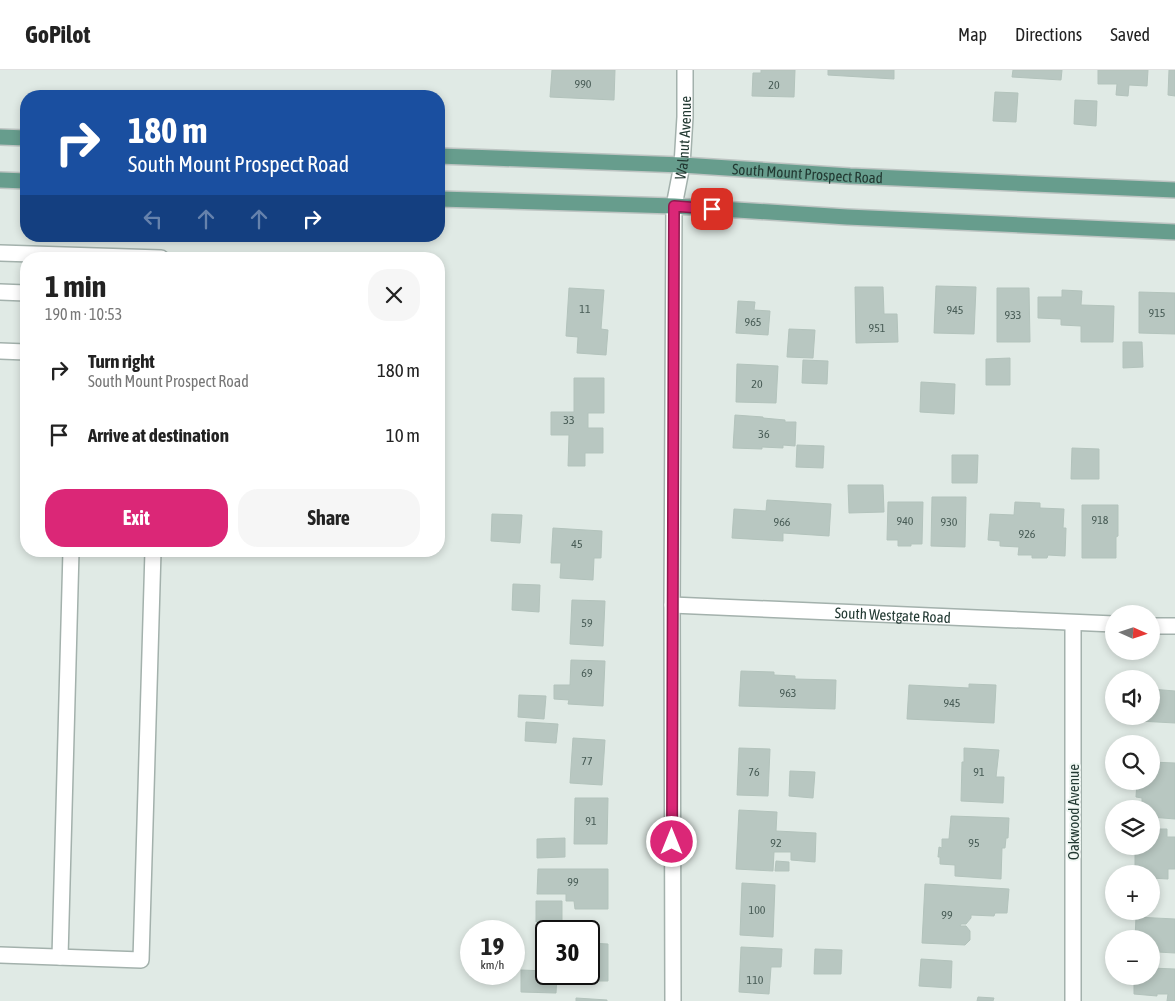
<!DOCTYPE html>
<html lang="en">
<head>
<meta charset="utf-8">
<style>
	:root { --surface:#fff; --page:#f6f6f6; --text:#222; --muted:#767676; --line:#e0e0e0; --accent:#db2777 }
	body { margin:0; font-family:"Asap Condensed",sans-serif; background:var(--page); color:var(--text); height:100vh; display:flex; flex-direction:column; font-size:19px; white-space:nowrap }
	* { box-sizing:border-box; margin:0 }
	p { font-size:16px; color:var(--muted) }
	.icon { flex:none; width:28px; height:28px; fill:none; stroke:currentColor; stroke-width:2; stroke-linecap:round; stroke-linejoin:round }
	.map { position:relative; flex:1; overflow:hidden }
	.drawer { position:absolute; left:20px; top:182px; width:425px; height:305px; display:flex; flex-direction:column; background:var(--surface); border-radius:20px; box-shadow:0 2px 8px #0003 }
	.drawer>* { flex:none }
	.top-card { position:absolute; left:20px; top:20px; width:425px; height:152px; border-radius:20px; box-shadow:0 2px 8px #0003; background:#1a4fa0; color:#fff; overflow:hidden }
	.needle { width:32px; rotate:93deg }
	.fabs { position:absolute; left:1105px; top:535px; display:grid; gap:10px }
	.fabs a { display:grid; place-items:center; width:55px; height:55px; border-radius:50%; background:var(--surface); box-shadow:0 2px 8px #0003; font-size:25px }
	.speed { position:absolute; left:460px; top:850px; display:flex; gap:10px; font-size:25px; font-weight:700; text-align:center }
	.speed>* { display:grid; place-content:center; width:65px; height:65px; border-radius:50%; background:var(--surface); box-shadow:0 2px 8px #0003; line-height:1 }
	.speed small { font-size:12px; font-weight:400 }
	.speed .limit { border:2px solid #111; border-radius:8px; background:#fff; color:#111 }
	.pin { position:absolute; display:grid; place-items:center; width:42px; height:42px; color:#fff; margin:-21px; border-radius:10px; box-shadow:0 2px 8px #0006 }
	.me { position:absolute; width:55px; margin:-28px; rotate:0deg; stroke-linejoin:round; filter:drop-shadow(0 0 4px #0008) }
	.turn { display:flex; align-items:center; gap:18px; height:105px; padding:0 25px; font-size:22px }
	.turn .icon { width:65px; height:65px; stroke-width:2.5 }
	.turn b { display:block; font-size:35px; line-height:42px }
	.lanes { display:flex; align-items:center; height:48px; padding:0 25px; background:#0003; justify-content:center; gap:25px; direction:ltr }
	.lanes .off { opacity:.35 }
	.round { display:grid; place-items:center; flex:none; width:52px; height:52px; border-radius:20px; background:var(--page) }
	.overview { display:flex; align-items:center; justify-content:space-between; height:85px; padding:0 25px }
	h1 { font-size:30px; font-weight:700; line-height:38px }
	.cta { display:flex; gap:10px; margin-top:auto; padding:10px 25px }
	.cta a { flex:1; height:58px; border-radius:20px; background:var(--accent); color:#fff; font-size:20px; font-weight:700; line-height:58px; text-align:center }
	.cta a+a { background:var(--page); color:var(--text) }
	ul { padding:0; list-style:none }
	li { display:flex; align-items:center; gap:15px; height:65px; padding:0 25px }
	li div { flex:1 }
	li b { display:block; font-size:19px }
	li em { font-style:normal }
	header { display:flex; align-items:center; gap:30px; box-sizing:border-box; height:70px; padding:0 25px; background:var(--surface); border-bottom:1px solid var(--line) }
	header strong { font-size:24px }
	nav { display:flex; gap:28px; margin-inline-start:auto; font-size:18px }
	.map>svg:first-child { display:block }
	.building { fill:#b8c7c1; stroke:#b3c3bc }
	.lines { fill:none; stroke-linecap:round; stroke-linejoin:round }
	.minor-casing { stroke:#a3b1ac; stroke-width:18 }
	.major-casing { stroke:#bdc4c2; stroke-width:18 }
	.minor { stroke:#fff; stroke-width:15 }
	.major { stroke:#679d8d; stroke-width:15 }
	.route-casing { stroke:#8e194d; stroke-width:12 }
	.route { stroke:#db2777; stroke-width:9 }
	.labels { text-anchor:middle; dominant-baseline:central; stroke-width:4; stroke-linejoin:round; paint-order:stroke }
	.number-label { font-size:12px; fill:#485c56 }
	.street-label { font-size:15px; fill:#223932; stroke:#f0f7f3 }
</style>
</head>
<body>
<header>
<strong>GoPilot</strong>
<nav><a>Map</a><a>Directions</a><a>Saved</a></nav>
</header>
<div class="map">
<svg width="1175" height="931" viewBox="0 0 1175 931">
	<rect width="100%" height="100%" fill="#e0eae5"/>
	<path class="building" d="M552 0H615L614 30 550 27Z
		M761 0H795L794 27 752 26 753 3H761Z
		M828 0H894V9L828 5Z
		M1013 0H1062L1061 10 1012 7Z
		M1098 0H1148L1147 16 1129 15 1128 26 1116 25 1117 14H1098Z
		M1169 0H1175V26L1168 25Z
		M995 22 1018 23 1016 52 993 51Z
		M1075 30 1097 31 1096 56 1074 54Z
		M936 216 976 217 974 264 934 263Z
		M855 217H883L884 244H897L898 272 856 273Z
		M569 218 604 220 601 259 608 260 606 285 577 283 578 267 566 266Z
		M997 218H1029L1030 272H997Z
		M1062 220 1082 221 1081 235 1114 236 1113 272H1081V256L1061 255V249L1038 248V227H1062Z
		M1139 222 1175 223V264L1139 263Z
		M738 231 755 232 754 240 770 241 768 265 736 263Z
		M789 259 815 260 813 288 787 287Z
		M1123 272H1142L1143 297 1123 298Z
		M1010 288V315H986V289Z
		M803 290 828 291 827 314 802 313Z
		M737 294 778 296 776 333 736 332Z
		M574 308H604V343H588V358H603V383H585V396H568L569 365H551V342H574Z
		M921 312 955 314 954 344 920 342Z
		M735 345 763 347V348L785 350V352H796L795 376 783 375V378L762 377V379L733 378Z
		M797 375 824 376 823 398 796 397Z
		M1072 378 1099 379V409H1071Z
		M952 385H978L977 413H952Z
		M848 415H883L884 442 849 443Z
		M932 427H966L965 477 931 476Z
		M767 430 831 434 829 466 783 463V471L732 468 734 439 766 441Z
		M888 432H923L922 474H911V476H898V470H887Z
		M1015 432 1040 433V438L1064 439 1063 458H1066L1065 486 1048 485 1047 488H1032V485H1018L1019 477 1000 476V471L988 470 990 444 1014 445Z
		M1082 435H1118V466L1116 467V488H1082Z
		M492 444 522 445 520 473 491 471Z
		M553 458 602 461 601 488H594L593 510 560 508 561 493H551Z
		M513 514 540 515 539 542 512 540Z
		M572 530 605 531 603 576 570 574Z
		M571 590 605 591 603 636 568 634 569 630 554 629V615H570Z
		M741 601 774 602V605L795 606V609L836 610 835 639 739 636Z
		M969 614 996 615 994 653 907 649 909 615 969 618Z
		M1151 619 1175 621V653L1139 651 1140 646H1151Z
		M519 625 546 626 544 649 518 647Z
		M526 652 558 654 556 673 525 671Z
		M573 668 605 670 602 715 570 713Z
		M739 678 770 679 768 726 737 725Z
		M964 678 999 680 996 707H1004L1003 733 961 731 962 692H964Z
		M1151 692 1175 693V749L1151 747V739H1142V728L1136 727 1137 711H1151Z
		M790 701 815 702 813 728 789 726Z
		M575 728H608L607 774H574Z
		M739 740 777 742 776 761 816 763 815 792 791 790V782H774L773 801 736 799Z
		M951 746 1009 748 1008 768H1006L1005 778H1002L1001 809 955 806V795L940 794V787H938L939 777 942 778V769H949Z
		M1151 759H1167V767H1175V799H1168V809L1151 808V804H1135V776H1151Z
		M565 768V787L537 788V769Z
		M776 791 789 792V801H775Z
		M538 799H608V839H575L574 831H566V824H537Z
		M742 813 775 815 773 867 740 865Z
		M925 814 1009 819 1007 843H995L994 846 971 845V848L966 854H961L960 856H966L970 861V870L965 875 922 873Z
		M536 831H562V853L536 852Z
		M1136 847 1175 849V883L1158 882V880L1151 879V869H1135Z
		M589 873 608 874V911H577V904H589Z
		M741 877 782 879 781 897H771L769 924 739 922Z
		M815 879 842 880 841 904H814Z
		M921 889 952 891 951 918 919 916Z
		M1151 898 1175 899V931H1167L1168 924H1157V926L1134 924V906H1151Z
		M521 900 546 901V904H557L556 923 521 922Z
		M978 927 994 928 993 931H977Z
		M576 928 607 930V931H576Z"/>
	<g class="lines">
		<g class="minor-casing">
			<g id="minor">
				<path d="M0 183 161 188V189"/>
				<path d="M0 222 26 223"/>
				<path d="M0 281 26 282"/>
				<path id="s1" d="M672 535 1114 554"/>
				<path d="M1073 553V931"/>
				<path d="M1151 556H1175"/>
				<path d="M0 885 141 890 153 481"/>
				<path d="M60 887 71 481"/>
				<path id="s2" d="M673 931 672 535 674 136 682 95 685 47V0"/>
			</g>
		</g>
		<g class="major-casing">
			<g id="major">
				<path d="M0 67 26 68"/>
				<path id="s3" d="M439 86 682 95 850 106 1175 120"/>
				<path d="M0 110 26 111"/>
				<path d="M439 129 674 136 847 147 1175 162"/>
			</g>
		</g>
		<use href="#minor" class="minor"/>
		<use href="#major" class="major"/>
	</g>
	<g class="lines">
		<g class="route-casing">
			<path id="route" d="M672 772 674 136 712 139"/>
		</g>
		<use href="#route" class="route"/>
	</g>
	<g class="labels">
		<g class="number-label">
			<text x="583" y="14">990</text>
			<text x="774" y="15">20</text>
			<text x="585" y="239">11</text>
			<text x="955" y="240">945</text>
			<text x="1157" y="243">915</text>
			<text x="1013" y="245">933</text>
			<text x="753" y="252">965</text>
			<text x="877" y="258">951</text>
			<text x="757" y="314">20</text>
			<text x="569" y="350">33</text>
			<text x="764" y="364">36</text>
			<text x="1100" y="450">918</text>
			<text x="905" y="451">940</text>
			<text x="782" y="452">966</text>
			<text x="949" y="452">930</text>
			<text x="1027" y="464">926</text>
			<text x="577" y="474">45</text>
			<text x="587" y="553">59</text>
			<text x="587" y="603">69</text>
			<text x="788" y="623">963</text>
			<text x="952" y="633">945</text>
			<text x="587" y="691">77</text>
			<text x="754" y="702">76</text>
			<text x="979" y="702">91</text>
			<text x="591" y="751">91</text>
			<text x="776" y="773">92</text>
			<text x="974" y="773">95</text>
			<text x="573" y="812">99</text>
			<text x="757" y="840">100</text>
			<text x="947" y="845">99</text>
			<text x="755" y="910">110</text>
		</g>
		<g class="street-label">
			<text stroke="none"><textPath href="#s2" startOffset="864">Walnut Avenue</textPath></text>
			<text stroke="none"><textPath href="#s3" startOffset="369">South Mount Prospect Road</textPath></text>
			<text stroke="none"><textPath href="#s1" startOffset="221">South Westgate Road</textPath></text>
			<text transform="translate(1073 742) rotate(-90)">Oakwood Avenue</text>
		</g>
	</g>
</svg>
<div class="fabs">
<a><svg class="needle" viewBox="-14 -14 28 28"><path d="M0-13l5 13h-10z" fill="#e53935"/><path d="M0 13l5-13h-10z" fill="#767676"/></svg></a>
<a><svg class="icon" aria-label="sound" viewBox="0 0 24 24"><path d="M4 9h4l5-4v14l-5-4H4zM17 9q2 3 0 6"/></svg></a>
<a><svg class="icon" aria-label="search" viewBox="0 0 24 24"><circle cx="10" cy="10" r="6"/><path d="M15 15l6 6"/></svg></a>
<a><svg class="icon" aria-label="layers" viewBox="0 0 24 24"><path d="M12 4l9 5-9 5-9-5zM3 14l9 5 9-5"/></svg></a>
<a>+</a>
<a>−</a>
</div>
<div class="speed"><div>19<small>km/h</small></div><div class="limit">30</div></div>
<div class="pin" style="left:712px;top:139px;background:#d93025"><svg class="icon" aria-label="arrive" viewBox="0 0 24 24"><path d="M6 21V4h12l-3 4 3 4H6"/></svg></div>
<svg class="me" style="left:672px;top:772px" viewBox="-20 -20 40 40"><circle r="17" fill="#db2777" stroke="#fff" stroke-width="3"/><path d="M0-11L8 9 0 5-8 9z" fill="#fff"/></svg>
<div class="top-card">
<div class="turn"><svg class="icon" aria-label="right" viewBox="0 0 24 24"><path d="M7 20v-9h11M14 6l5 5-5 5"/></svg><div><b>180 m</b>South Mount Prospect Road</div></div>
<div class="lanes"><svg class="icon off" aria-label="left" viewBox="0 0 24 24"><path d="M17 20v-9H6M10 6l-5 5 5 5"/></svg><svg class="icon off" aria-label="ahead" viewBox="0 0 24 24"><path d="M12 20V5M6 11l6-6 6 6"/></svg><svg class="icon off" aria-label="ahead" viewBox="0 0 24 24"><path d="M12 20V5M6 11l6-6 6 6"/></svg><svg class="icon" aria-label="right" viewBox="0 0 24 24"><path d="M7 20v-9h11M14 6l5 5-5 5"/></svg></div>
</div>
<section class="drawer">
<div class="overview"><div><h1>1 min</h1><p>190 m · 10:53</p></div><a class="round"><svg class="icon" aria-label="close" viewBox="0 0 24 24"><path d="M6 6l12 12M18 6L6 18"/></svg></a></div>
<ul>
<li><svg class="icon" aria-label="right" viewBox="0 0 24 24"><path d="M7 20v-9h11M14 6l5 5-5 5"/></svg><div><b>Turn right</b><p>South Mount Prospect Road</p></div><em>180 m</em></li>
<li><svg class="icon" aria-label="arrive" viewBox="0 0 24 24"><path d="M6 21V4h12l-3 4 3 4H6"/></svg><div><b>Arrive at destination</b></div><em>10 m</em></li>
</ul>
<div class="cta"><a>Exit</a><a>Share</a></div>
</section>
</div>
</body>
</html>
